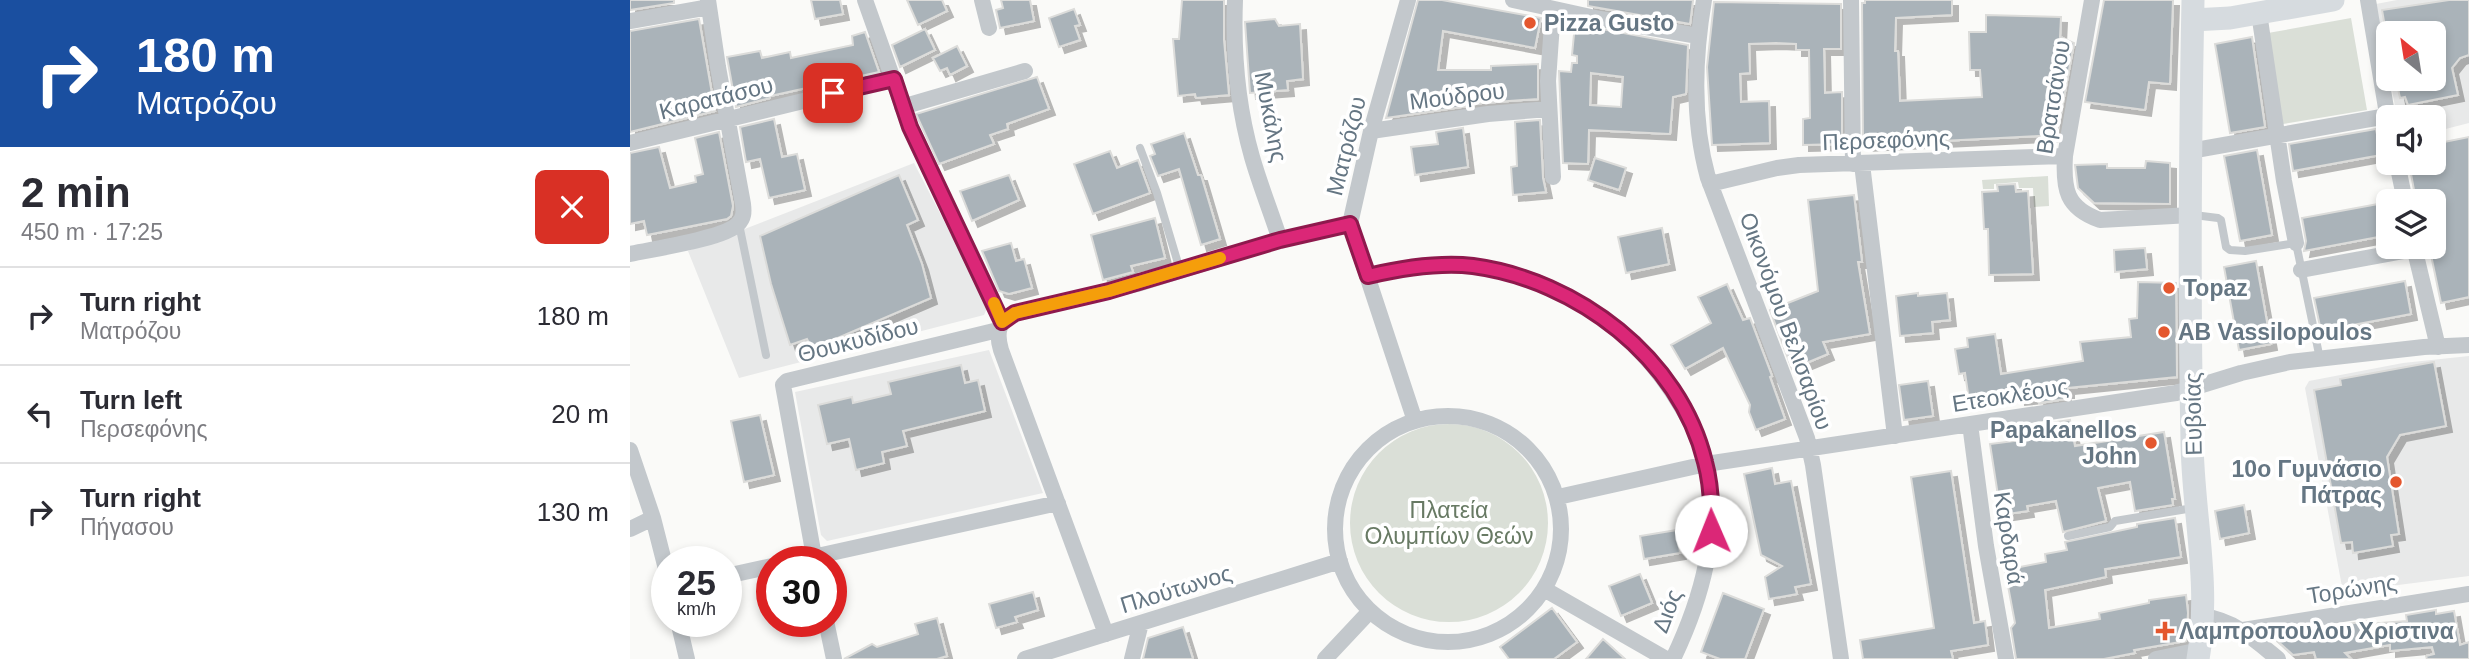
<!DOCTYPE html>
<html lang="en">
<head>
<meta charset="utf-8">
<style>
	:root { --surface:#fff; --page:#f2f2f3; --text:#2b2b33; --muted:#7c7c81; --line:#e1e1e2 }
	body { margin:0; font-family:Helvetica,sans-serif; background:var(--page); color:var(--text); height:100vh; display:flex; flex-direction:column; font-size:26px; white-space:nowrap }
	* { box-sizing:border-box; margin:0 }
	p { font-size:23px; color:var(--muted) }
	.icon { flex:none; width:38px; height:38px; fill:none; stroke:currentColor; stroke-width:2; stroke-linecap:round; stroke-linejoin:round }
	.map { position:relative; flex:1; overflow:hidden }
	.details { display:flex; flex-direction:column; background:var(--surface); width:630px }
	.details>* { flex:none }
	.banner { background:#1a4fa0; color:#fff; overflow:hidden }
	.needle { width:46px; rotate:330deg }
	.tools { position:absolute; left:1746px; top:21px; display:grid; gap:14px }
	.tools a { display:grid; place-items:center; width:70px; height:70px; border-radius:10px; background:var(--surface); box-shadow:0 4px 10px #0003; font-size:35px }
	.speed { position:absolute; left:21px; top:546px; display:flex; gap:14px; font-size:35px; font-weight:700; text-align:center }
	.speed>* { display:grid; place-content:center; width:91px; height:91px; border-radius:50%; background:var(--surface); box-shadow:0 4px 10px #0003; line-height:1 }
	.speed small { font-size:18px; font-weight:400 }
	.speed .limit { border:10px solid #d22; background:#fff; color:#111 }
	.pin { position:absolute; display:grid; place-items:center; width:60px; height:60px; color:#fff; margin:-30px; border-radius:14px; box-shadow:0 4px 10px #0006 }
	.me { position:absolute; width:77px; margin:-38px; rotate:359deg; stroke-linejoin:round; filter:drop-shadow(0 0 5px #0008) }
	.turn { display:flex; align-items:center; gap:24px; height:147px; padding:0 21px; font-size:32px }
	.turn .icon { width:91px; height:91px; stroke-width:2.5 }
	.turn b { display:block; font-size:49px; line-height:60px }
	.round { display:grid; place-items:center; flex:none; width:74px; height:74px; border-radius:10px; background:var(--page) }
	.overview { display:flex; align-items:center; justify-content:space-between; height:119px; padding:0 21px }
	h1 { font-size:42px; font-weight:700; line-height:52px }
	ul { padding:0; list-style:none }
	li { display:flex; align-items:center; gap:21px; height:98px; padding:0 21px; border-top:2px solid var(--line) }
	li div { flex:1 }
	li b { display:block; font-size:26px }
	li em { font-style:normal }
	main { display:flex; flex:1; min-height:0 }
	.map>svg:first-child { display:block }
	.built { fill:#e8e9e9 }
	.green { fill:#dadfd7 }
	.building { fill:#aab3b9; stroke:#dcdcda; stroke-width:2; fill-rule:evenodd; filter:url(#shadow) }
	.lines { fill:none; stroke-linecap:round; stroke-linejoin:round }
	.lane { stroke:#c3c8cc; stroke-width:8 }
	.street { stroke:#c3c8cc; stroke-width:16 }
	.secondary { stroke:#d6dbdf; stroke-width:23 }
	.route-casing { stroke:#8e194d; stroke-width:18 }
	.route { stroke:#db2777; stroke-width:12 }
	.slow { stroke:#f59e0b; stroke-width:12 }
	.poi-dot { fill:#e4572e; stroke:#fff; stroke-width:2.5 }
	.labels { text-anchor:middle; dominant-baseline:central; stroke-width:7; stroke-linejoin:round; paint-order:stroke }
	.poi-label { font-size:23px; font-weight:bold; fill:#657683; stroke:#fff; text-anchor:start }
	.street-label { font-size:23px; fill:#657683; stroke:#fff }
	.park-label { font-size:23px; fill:#687a64; stroke:#fff }
</style>
</head>
<body>
<main>
<section class="details">
<div class="banner">
<div class="turn"><svg class="icon" aria-label="right" viewBox="0 0 24 24"><path d="M7 20v-9h11M14 6l5 5-5 5"/></svg><div><b>180 m</b>Ματρόζου</div></div>
</div>
<div class="overview"><div><h1>2 min</h1><p>450 m · 17:25</p></div><a class="round" style="background:#d93025;color:#fff"><svg class="icon" aria-label="close" viewBox="0 0 24 24"><path d="M6 6l12 12M18 6L6 18"/></svg></a></div>
<ul>
<li><svg class="icon" aria-label="right" viewBox="0 0 24 24"><path d="M7 20v-9h11M14 6l5 5-5 5"/></svg><div><b>Turn right</b><p>Ματρόζου</p></div><em>180 m</em></li>
<li><svg class="icon" aria-label="left" viewBox="0 0 24 24"><path d="M17 20v-9H6M10 6l-5 5 5 5"/></svg><div><b>Turn left</b><p>Περσεφόνης</p></div><em>20 m</em></li>
<li><svg class="icon" aria-label="right" viewBox="0 0 24 24"><path d="M7 20v-9h11M14 6l5 5-5 5"/></svg><div><b>Turn right</b><p>Πήγασου</p></div><em>130 m</em></li>
</ul>
</section>
<div class="map">
<svg width="1839" height="659" viewBox="0 0 1839 659">
	<defs>
		<filter id="shadow"><feDropShadow dx="6" dy="6" stdDeviation="0" flood-color="#0004"/></filter>
	</defs>
	<rect width="100%" height="100%" fill="#fafaf8"/>
	<path class="built" d="M1767 0H1839V123L1804 132V117H1767L1760 79H1804V33H1759V73L1746 4Z
		M284 163 358 306 354 315 109 378 58 251Z
		M359 350 413 493 197 541 191 535 165 392Z
		M1839 356V576L1713 592 1675 388 1679 381 1773 363Z"/>
	<path class="green" d="M1721 18 1737 110 1653 124 1638 33Z
		M1418 176 1419 206 1404 207 1403 188H1389L1388 182 1364 184V189H1353L1352 180Z
		M720 523a99 99 0 1 1 198 0a99 99 0 1 1-198 0Z"/>
	<path class="building" d="M0 0H44V3L0 10Z
		M181 0H210L213 14 185 19Z
		M277 0H312L317 11 288 25Z
		M371 0H400L404 21 370 28 366 10 373 8Z
		M552 0H594V40L599 95 566 98 565 94 548 96 543 39H549Z
		M788 0H812L911 18 905 48 813 31 808 70H861V66L908 64V99L839 104V106L756 118Z
		M958 0H1063L1060 24 958 6Z
		M1235 0H1322V15L1266 18 1265 51H1268L1270 101 1352 97 1350 70H1340L1339 32H1356V15L1431 17 1430 37 1444 43 1427 135 1233 145 1232 3H1235Z
		M1474 0H1543L1540 84 1519 82 1515 110 1455 102Z
		M1819 0H1839V55L1830 58 1822 68 1828 95 1778 105 1775 97 1770 98 1766 79H1804V33H1756L1752 10Z
		M1084 2 1211 4V49H1194L1195 93 1212 92V144L1173 145V119L1180 118 1179 50H1166V44L1146 43 1119 44 1120 73 1110 74 1111 102 1139 101 1140 143 1082 145 1077 67Z
		M444 9 450 25 445 26 450 40 429 47 419 18Z
		M69 19 85 111 0 132V31Z
		M645 19 649 26 670 24 673 79 657 81 658 90 620 93 615 22Z
		M945 24 1058 45 1056 94 1043 97 1040 134 959 130 958 164 933 163 929 71 941 72 942 63H947V56L942 55ZM961 73 993 77 991 107 960 105Z
		M295 29 305 50 270 67 262 45Z
		M235 32 249 72 140 96V98L106 107 97 57 130 51 132 58 160 52 161 58 223 45 222 36Z
		M1622 37 1635 127 1600 133 1585 44Z
		M327 46 337 66 320 75 317 68 310 71 303 58Z
		M407 77 419 109 377 124 378 129 360 135 364 144 309 164 286 114Z
		M144 119 152 157 167 154 175 190 139 198 130 159 116 162 110 127Z
		M910 120 913 178 916 192 883 195 881 167 887 166 885 122Z
		M833 128 838 167 785 175 781 147 808 144 806 132Z
		M1746 129 1751 155 1663 171 1659 144Z
		M89 132 103 206 101 216 97 219 17 235 14 221 0 224V153L29 147 40 188 66 182 65 176 73 174 65 138Z
		M554 133 568 175H571L590 239 571 245 549 169 528 176 520 156 525 154 521 144Z
		M1839 137V297L1811 303 1801 255 1814 252 1804 201H1786L1779 163H1804V144Z
		M1627 150 1642 235 1610 241 1594 156Z
		M480 151 487 168 508 160 520 193 463 214 444 164Z
		M965 158 996 168 989 190 958 180Z
		M1516 161 1540 163V204L1464 203 1448 188 1445 165 1477 164V168H1515Z
		M269 175 288 220 277 225 292 264 301 298 182 349 177 339 160 345 141 284 130 236Z
		M379 175 389 200 342 221 330 191Z
		M1385 184 1386 192 1398 191 1403 274 1359 275 1358 229H1354L1352 192 1368 191 1367 185Z
		M1224 195 1232 262H1228L1240 334 1193 342 1198 354 1162 369 1140 310 1188 291 1178 200Z
		M1759 202V235L1674 251 1676 241 1672 218Z
		M525 218 535 258 501 266 503 272 473 280 461 235Z
		M1032 228 1039 264 996 273 988 237Z
		M381 243 386 261 394 259 402 288 379 294 369 291 352 251Z
		M1515 248 1517 269 1485 272 1484 250Z
		M1626 261 1641 344 1609 350 1594 267Z
		M1775 281 1781 314 1691 331 1684 298Z
		M1508 282 1546 283 1547 377 1438 388V392H1434L1436 399 1409 403 1408 397 1389 399 1388 392 1339 400 1335 373 1329 374 1325 349 1338 347 1337 338 1365 334 1371 374 1453 361 1450 342 1501 337 1499 319 1507 318Z
		M1097 284 1113 320 1120 318 1142 376 1140 377 1155 419 1126 430 1119 412 1120 405 1093 348 1055 369 1041 345 1081 323 1068 297Z
		M1288 293V296L1317 293 1320 320 1302 322 1303 333 1270 336 1266 296Z
		M1804 362 1816 426 1770 435 1757 457 1769 534 1761 535 1763 546 1723 553 1722 542 1711 543 1684 390 1711 385 1710 379Z
		M331 365 335 383 348 380 355 411 273 431 277 446 252 452 254 463 226 470 219 439 197 444 188 405 222 397 223 403 261 394 258 382Z
		M1298 381 1303 416 1274 420 1269 385Z
		M130 415 144 475 114 482 101 421Z
		M1440 420 1445 446 1534 432 1545 499H1542L1543 505 1505 511 1500 482 1468 488 1476 521 1433 532 1426 501 1397 506 1398 511 1371 515 1360 444 1415 437 1413 424Z
		M1142 468 1145 484 1161 481 1181 584 1165 587 1167 594 1139 599 1135 577 1152 566 1131 555 1114 474Z
		M1321 471 1344 623 1355 621 1358 645 1321 651 1323 659H1233L1230 640 1304 628 1281 477Z
		M1614 505 1619 533 1590 539 1585 511Z
		M1545 518 1551 557 1475 569 1476 577 1415 590 1419 628 1470 619 1469 613 1519 603V600L1556 595 1558 613 1556 641 1504 650 1505 653 1474 659H1386L1381 628 1385 623 1375 570 1416 562 1415 554 1437 550 1435 542 1507 527V524Z
		M1047 530 1050 553 1014 559 1010 536Z
		M1010 574 1022 603 991 616 979 586Z
		M403 592 408 610 385 617 387 622 366 628 359 604Z
		M1093 593 1134 609 1115 659H1090L1071 652Z
		M922 608 947 642 924 659H879L870 647Z
		M1806 610V614L1824 611 1830 645 1839 642V659H1797L1796 656 1804 654 1802 647 1760 651V645L1715 653 1721 659H1686L1684 652 1663 655 1642 636 1737 621V624L1777 621 1776 615Z
		M307 618 317 656 307 659H214L242 644 247 647 288 634 285 624Z
		M553 627 563 659H513L518 638Z
		M973 639 995 659H956Z"/>
	<g class="lines">
		<path class="lane" d="M510 148 527 193 550 270
			M1564 215 1588 218 1591 220 1596 247 1600 250 1615 251 1666 243 1690 359
			M109 224 136 355
			M1438 536 1480 527 1485 521 1563 508"/>
		<path class="street" d="M235 0 280 127 372 322
			M352 0 359 28
			M605 0C603 51 608 108 622 157 630 185 641 212 650 240
			M778 0 741 131 720 224 785 421
			M883 0 970 19 1068 36
			M1074 0C1064 59 1062 120 1078 178L1177 438 1183 465 1211 659
			M1221 0 1223 164
			M1462 0 1435 156C1433 189 1436 208 1470 220L1561 215
			M1738 0 1759 126
			M923 9 918 81 923 177
			M1629 13 1654 181 1666 243
			M0 21 79 7
			M272 107 395 71
			M741 131 858 114 919 109
			M0 143 264 79
			M1560 151 1757 116
			M1767 163 1775 201
			M1232 164 1265 436
			M1080 184 1147 168 1169 165 1435 156
			M1784 247 1808 347
			M0 254C22 249 94 239 108 224 114 218 114 212 113 204L88 67 78 0
			M1671 270 1785 249
			M738 276C772 268 808 262 843 266 931 277 1007 331 1051 406 1062 424 1072 443 1076 464 1091 532 1072 598 1043 659
			M705 529a113 113 0 1 1 226 0a113 113 0 1 1-226 0Z
			M1340 424 1356 546 1376 659
			M0 450 23 518 37 573
			M928 497 1076 464 1546 393 1611 373 1660 362 1794 347 1839 345
			M0 529 23 518
			M160 562 428 503
			M185 562 153 385 157 381 368 330
			M96 576 142 566
			M914 589 1036 659
			M1573 616C1605 621 1624 639 1648 659
			M48 621 57 659
			M196 621 204 659
			M1613 630 1839 594
			M476 634 371 350C366 333 368 320 385 313L507 284 650 240 720 224
			M395 659 710 561
			M502 659 511 623
			M695 659 740 611
			M1526 659 1570 650"/>
		<path class="secondary" d="M1563 0C1560 147 1559 295 1562 442 1563 515 1581 585 1568 659
			M1563 20 1600 18 1703 0"/>
	</g>
	<g class="lines">
		<g class="route-casing">
			<path id="route" d="M203 93 264 79 280 127 372 322 385 313 479 291 650 240 720 224 738 276C772 268 808 262 843 266 947 280 1050 358 1075 462 1081 484 1082 508 1081 531"/>
		</g>
		<use href="#route" class="route"/>
		<path class="slow" d="M364 303 372 322 385 313 479 291 590 258"/>
	</g>
	<g class="poi-dot">
		<circle cx="900" cy="23" r="7"/>
		<circle cx="1539" cy="288" r="7"/>
		<circle cx="1534" cy="332" r="7"/>
		<circle cx="1521" cy="443" r="7"/>
		<circle cx="1766" cy="482" r="7"/>
		<path d="M1531.5 620.5h7v7h7v7h-7v7h-7v-7h-7v-7h7z"/>
	</g>
	<g class="labels">
		<g class="poi-label">
			<text x="914" y="23">Pizza Gusto</text>
			<text x="1553" y="288">Topaz</text>
			<text x="1548" y="332">AB Vassilopoulos</text>
			<text x="1507" y="430" text-anchor="end">Papakanellos<tspan x="1507" dy="26">John</tspan></text>
			<text x="1752" y="469" text-anchor="end">10ο Γυμνάσιο<tspan x="1752" dy="26">Πάτρας</tspan></text>
			<text x="1549" y="631">Λαμπροπουλου Χριστινα</text>
		</g>
		<g class="street-label">
			<text transform="translate(827 96) rotate(-7)">Μούδρου</text>
			<text transform="translate(1423 97) rotate(-81)">Βρατσάνου</text>
			<text transform="translate(86 98) rotate(-14)">Καρατάσου</text>
			<text transform="translate(641 117) rotate(79)">Μυκάλης</text>
			<text transform="translate(1256 140) rotate(-2)">Περσεφόνης</text>
			<text transform="translate(716 146) rotate(-76)">Ματρόζου</text>
			<text transform="translate(1156 321) rotate(70)">Οικονόμου Βελισαρίου</text>
			<text transform="translate(228 340) rotate(-14)">Θουκυδίδου</text>
			<text transform="translate(1380 395) rotate(-9)">Ετεοκλέους</text>
			<text transform="translate(1563 414) rotate(-91)">Ευβοίας</text>
			<text transform="translate(1379 538) rotate(81)">Καρδαρά</text>
			<text transform="translate(546 589) rotate(-17)">Πλούτωνος</text>
			<text transform="translate(1722 589) rotate(-9)">Τορώνης</text>
			<text transform="translate(1037 611) rotate(-69)">Διός</text>
		</g>
		<g class="park-label">
			<text x="819" y="510">Πλατεία<tspan x="819" dy="26">Ολυμπίων Θεών</tspan></text>
		</g>
	</g>
</svg>
<div class="tools">
<a><svg class="needle" viewBox="-14 -14 28 28"><path d="M0-13l5 13h-10z" fill="#e53935"/><path d="M0 13l5-13h-10z" fill="#7c7c81"/></svg></a>
<a><svg class="icon" aria-label="sound" viewBox="0 0 24 24"><path d="M4 9h4l5-4v14l-5-4H4zM17 9q2 3 0 6"/></svg></a>
<a><svg class="icon" aria-label="layers" viewBox="0 0 24 24"><path d="M12 4l9 5-9 5-9-5zM3 14l9 5 9-5"/></svg></a>
</div>
<div class="speed"><div>25<small>km/h</small></div><div class="limit">30</div></div>
<div class="pin" style="left:203px;top:93px;background:#d93025"><svg class="icon" aria-label="arrive" viewBox="0 0 24 24"><path d="M6 21V4h12l-3 4 3 4H6"/></svg></div>
<svg class="me" style="left:1081px;top:531px" viewBox="-20 -20 40 40"><circle r="19" fill="#fff"/><path d="M0-13L10 11 0 6-10 11z" fill="#db2777"/></svg>
</div>
</main>
</body>
</html>
